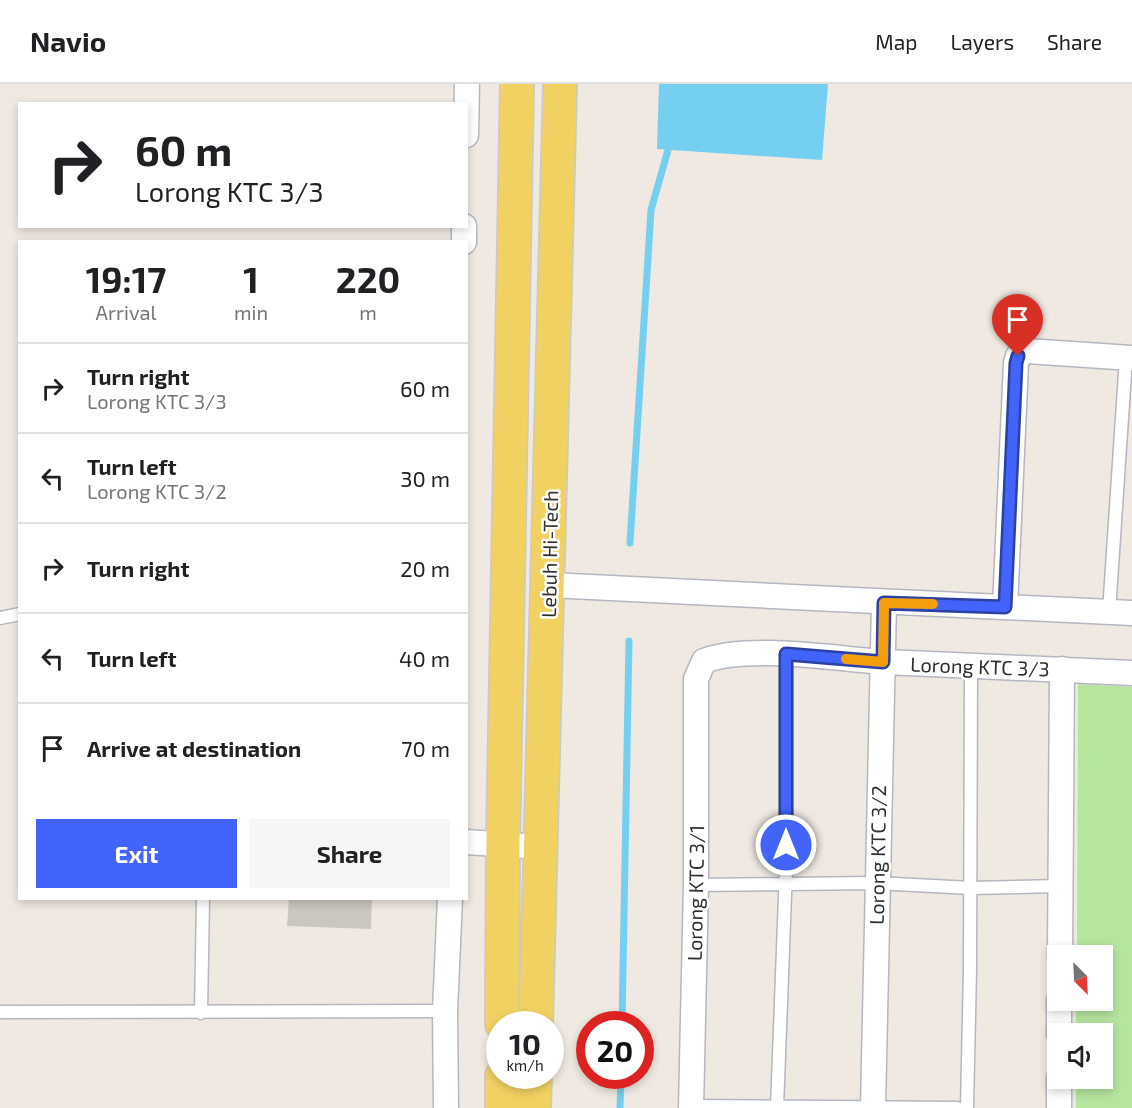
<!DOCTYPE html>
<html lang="en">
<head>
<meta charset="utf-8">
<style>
	:root { --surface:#fff; --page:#f6f6f6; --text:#202124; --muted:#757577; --line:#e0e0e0; --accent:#4264fb }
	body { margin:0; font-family:"Exo 2",sans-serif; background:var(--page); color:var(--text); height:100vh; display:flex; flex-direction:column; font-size:22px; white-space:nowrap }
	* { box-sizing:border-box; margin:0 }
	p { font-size:20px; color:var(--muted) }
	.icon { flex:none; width:33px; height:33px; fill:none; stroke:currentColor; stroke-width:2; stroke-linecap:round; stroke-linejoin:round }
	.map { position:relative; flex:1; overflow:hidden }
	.side { position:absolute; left:18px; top:156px; width:450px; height:660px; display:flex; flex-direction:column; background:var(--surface); border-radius:0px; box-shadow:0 3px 9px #0003 }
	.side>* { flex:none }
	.guide { position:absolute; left:18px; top:18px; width:450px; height:126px; border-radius:0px; box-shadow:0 3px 9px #0003; background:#fff; color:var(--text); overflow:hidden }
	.needle { width:39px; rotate:156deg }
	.controls { position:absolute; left:1047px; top:861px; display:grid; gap:12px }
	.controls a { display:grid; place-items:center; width:66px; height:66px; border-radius:0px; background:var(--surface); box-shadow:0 3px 9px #0003; font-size:30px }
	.speed { position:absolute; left:486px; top:927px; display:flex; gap:12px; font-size:30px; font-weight:700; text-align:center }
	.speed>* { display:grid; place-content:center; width:78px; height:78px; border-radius:50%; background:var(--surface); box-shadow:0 3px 9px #0003; line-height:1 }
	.speed small { font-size:15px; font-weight:400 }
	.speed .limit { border:9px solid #d22; background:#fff; color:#111 }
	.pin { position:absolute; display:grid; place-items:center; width:51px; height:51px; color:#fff; margin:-62px -26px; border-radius:50% 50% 50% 0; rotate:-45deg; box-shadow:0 0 6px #0007 }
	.pin .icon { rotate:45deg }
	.me { position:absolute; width:66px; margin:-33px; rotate:0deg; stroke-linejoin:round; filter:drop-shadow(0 0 4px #0008) }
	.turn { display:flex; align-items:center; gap:21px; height:126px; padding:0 18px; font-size:27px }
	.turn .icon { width:78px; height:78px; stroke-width:2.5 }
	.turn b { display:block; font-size:42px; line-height:51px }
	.eta { display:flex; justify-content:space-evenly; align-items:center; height:102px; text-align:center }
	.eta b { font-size:36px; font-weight:700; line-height:42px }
	.primary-button { display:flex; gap:12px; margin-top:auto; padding:12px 18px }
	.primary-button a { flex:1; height:69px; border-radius:0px; background:var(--accent); color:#fff; font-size:24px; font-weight:700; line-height:69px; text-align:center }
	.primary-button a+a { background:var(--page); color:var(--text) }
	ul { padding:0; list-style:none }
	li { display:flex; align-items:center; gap:18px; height:90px; padding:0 18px; border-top:2px solid var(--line) }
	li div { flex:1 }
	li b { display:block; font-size:22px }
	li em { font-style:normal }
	header { display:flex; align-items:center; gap:36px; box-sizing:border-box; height:84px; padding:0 30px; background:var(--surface); border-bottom:2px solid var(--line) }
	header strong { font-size:28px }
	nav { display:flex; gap:33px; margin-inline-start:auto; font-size:21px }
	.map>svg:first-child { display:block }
	.green { fill:#b6e59e }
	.water { fill:#75cff0 }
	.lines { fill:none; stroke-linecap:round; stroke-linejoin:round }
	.stream { stroke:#75cff0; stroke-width:7 }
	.building { fill:#cbc7bf }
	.lane-casing { stroke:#b4b7c1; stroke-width:15 }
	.street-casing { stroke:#b4b7c1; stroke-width:27 }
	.primary-casing { stroke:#c9c9c9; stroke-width:36 }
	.lane { stroke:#fff; stroke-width:12 }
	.street { stroke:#fff; stroke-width:24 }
	.primary { stroke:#f2d163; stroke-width:33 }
	.route-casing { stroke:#2b41a3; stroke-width:15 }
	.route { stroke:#4264fb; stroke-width:10 }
	.slow { stroke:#f59e0b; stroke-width:10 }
	.labels { text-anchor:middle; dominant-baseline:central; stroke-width:5; stroke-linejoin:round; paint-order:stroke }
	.street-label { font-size:20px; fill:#2e2e2e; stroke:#fff }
</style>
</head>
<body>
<header>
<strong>Navio</strong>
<nav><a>Map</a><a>Layers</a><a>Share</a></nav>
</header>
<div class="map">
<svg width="1132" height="1024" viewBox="0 0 1132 1024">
	<rect width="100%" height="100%" fill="#efe9e1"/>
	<path class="green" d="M1078 600 1132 603V1024H1076V995L1102 994V950L1076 949V917L1102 916V872L1077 871Z"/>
	<path class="water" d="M659 0H828L822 76 657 65Z"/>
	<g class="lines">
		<path class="stream" d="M630 459 651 126 670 59
			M622 940 629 557
			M620 1024 621 992"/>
	</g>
	<path class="building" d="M289 814H372L371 845 287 842Z"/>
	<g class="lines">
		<g class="lane-casing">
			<path id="lane" d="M1109 528 1126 274
				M0 534 20 530
				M696 801 876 799 971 804 1060 802
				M0 928 445 927
				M201 929 203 814
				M691 1022 957 1024
				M777 1024 786 785V570
				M967 1024 970 885 971 582"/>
		</g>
		<g class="street-casing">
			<path id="street" d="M466 51 467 0
				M464 158V142
				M549 501C743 510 938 521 1132 529
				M1005 523 1016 279 1018 272 1027 267 1132 274
				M466 758 540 763
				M1060 872 1062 585
				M1059 950V916
				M446 1024 445 927 450 814
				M691 1024 696 801V595L704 577C748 560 836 575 885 578 967 582 1050 585 1132 589
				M873 1024 884 519
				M1059 1024V994"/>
		</g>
		<g class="primary-casing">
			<path id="primary" d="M502 940 503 760 517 0
				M536 940 560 0
				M502 1024V992
				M534 1024 535 992"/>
		</g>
		<use href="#lane" class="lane"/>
		<use href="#street" class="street"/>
		<use href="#primary" class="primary"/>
	</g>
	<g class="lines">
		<g class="route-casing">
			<path id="route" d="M786 761V570L883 578 884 519 1005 523 1016 279 1018 272"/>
		</g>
		<use href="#route" class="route"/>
		<path class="slow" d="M846 575 883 578 884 519 933 520"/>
	</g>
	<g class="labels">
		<g class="street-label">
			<text transform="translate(549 470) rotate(-89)">Lebuh Hi-Tech</text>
			<text transform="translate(980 582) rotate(2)">Lorong KTC 3/3</text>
			<text transform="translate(877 771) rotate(-89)">Lorong KTC 3/2</text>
			<text transform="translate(695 809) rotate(-89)">Lorong KTC 3/1</text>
		</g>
	</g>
</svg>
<div class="controls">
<a><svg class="needle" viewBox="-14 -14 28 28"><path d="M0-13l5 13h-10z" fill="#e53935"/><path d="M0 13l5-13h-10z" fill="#757577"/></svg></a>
<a><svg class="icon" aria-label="sound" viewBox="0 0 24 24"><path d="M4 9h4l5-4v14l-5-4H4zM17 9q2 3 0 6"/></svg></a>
</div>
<div class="speed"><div>10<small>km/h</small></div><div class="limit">20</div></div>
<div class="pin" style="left:1018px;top:272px;background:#d93025"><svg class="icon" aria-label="arrive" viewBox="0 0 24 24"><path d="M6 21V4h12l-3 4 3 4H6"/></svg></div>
<svg class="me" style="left:786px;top:761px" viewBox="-20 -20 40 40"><circle r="17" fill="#4264fb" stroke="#fff" stroke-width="3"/><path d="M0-11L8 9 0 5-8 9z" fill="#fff"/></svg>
<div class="guide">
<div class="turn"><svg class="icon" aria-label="right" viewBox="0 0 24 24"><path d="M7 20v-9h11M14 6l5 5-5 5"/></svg><div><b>60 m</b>Lorong KTC 3/3</div></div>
</div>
<section class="side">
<div class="eta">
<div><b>19:17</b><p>Arrival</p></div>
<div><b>1</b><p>min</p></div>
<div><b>220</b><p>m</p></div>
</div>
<ul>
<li><svg class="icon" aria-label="right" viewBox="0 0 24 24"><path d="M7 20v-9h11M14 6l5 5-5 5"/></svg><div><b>Turn right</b><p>Lorong KTC 3/3</p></div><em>60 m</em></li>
<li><svg class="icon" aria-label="left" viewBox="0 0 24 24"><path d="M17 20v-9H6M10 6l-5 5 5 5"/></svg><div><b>Turn left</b><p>Lorong KTC 3/2</p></div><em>30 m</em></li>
<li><svg class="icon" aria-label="right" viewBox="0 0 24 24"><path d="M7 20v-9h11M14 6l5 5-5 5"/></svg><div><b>Turn right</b></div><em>20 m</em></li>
<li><svg class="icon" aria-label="left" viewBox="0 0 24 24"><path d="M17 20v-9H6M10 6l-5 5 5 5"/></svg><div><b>Turn left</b></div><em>40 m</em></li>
<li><svg class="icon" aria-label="arrive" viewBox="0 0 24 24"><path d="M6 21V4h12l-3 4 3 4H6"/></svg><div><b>Arrive at destination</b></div><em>70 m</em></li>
</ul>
<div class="primary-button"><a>Exit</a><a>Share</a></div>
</section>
</div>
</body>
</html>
